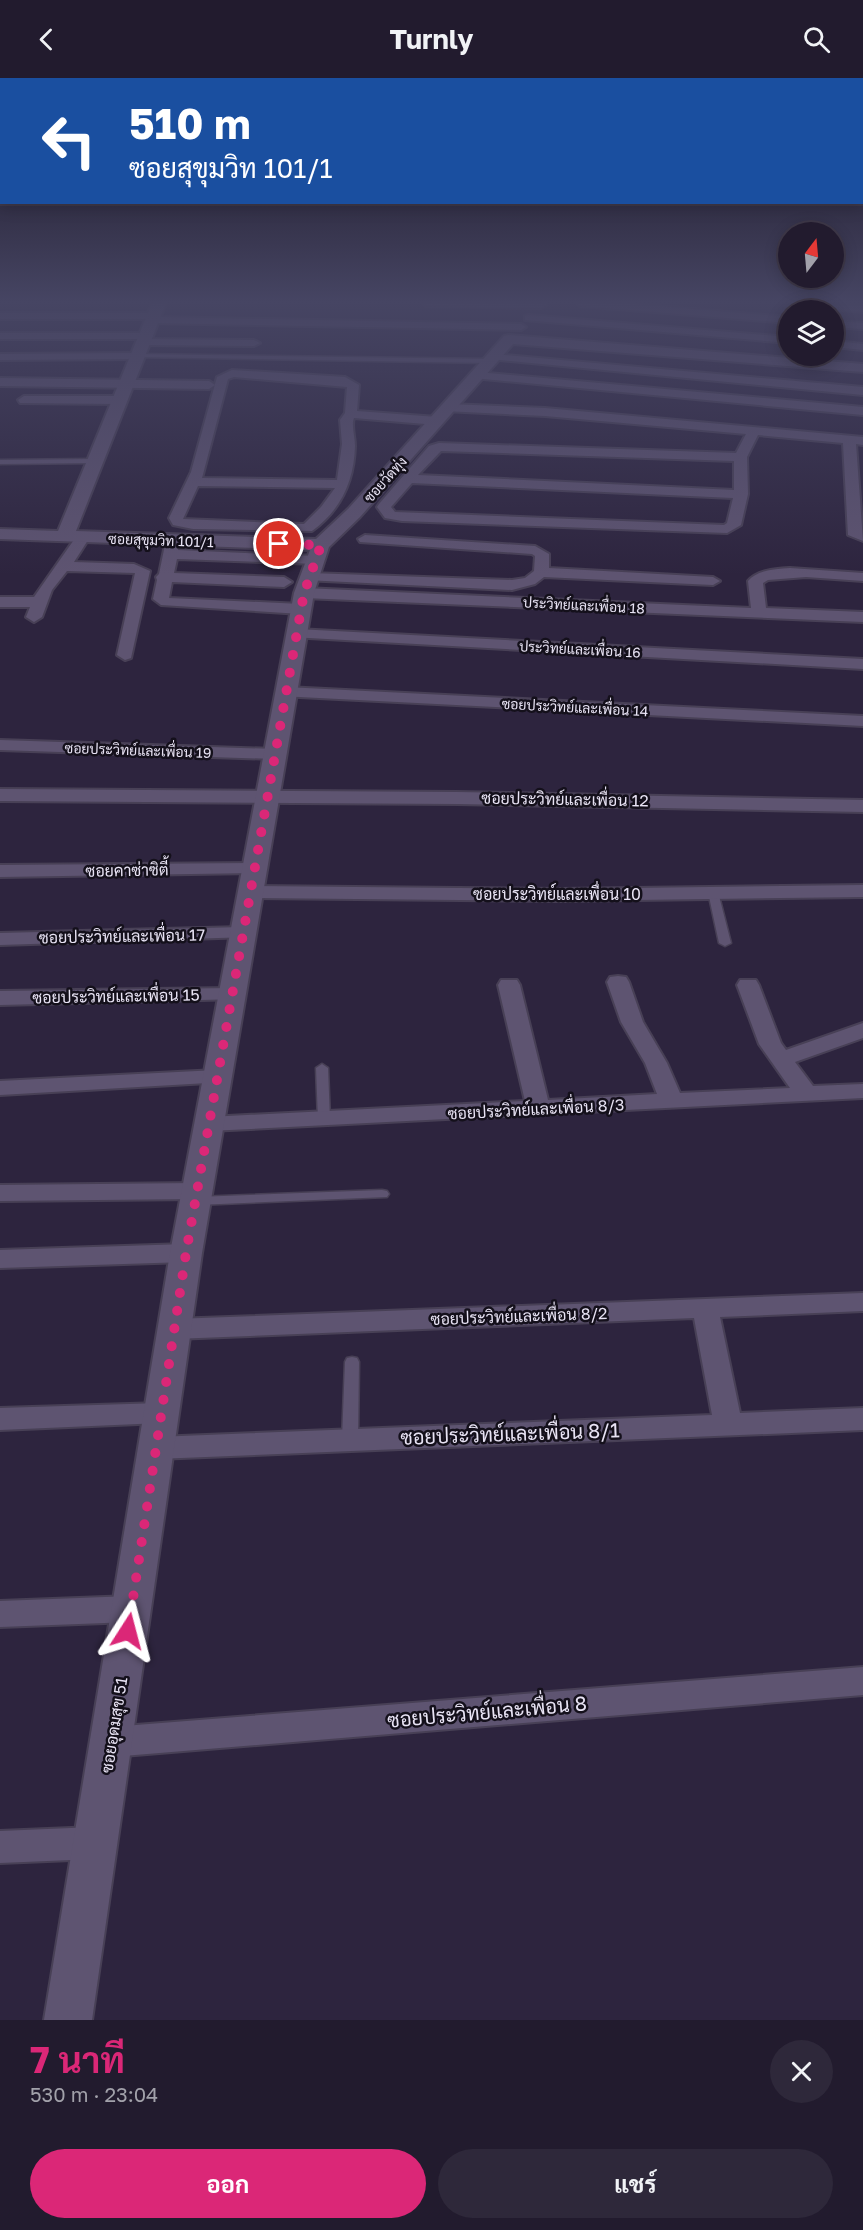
<!DOCTYPE html>
<html lang="th">
<head>
<meta charset="utf-8">
<style>
	:root { --surface:#221b2e; --page:#2e283a; --text:#f1f3f6; --muted:#a2a1aa; --line:#3f394a; --accent:#db2777 }
	body { margin:0; font-family:"Golos Text",Sarabun,sans-serif; background:var(--page); color:var(--text); height:100vh; display:flex; flex-direction:column; font-size:22px; white-space:nowrap }
	* { box-sizing:border-box; margin:0 }
	p { font-size:20px; color:var(--muted) }
	.icon { flex:none; width:33px; height:33px; fill:none; stroke:currentColor; stroke-width:2; stroke-linecap:round; stroke-linejoin:round }
	.map { position:relative; height:1942px; overflow:hidden }
	.side { display:flex; flex-direction:column; background:var(--surface); flex:1 }
	.side>* { flex:none }
	.top-card { position:absolute; left:0px; top:0px; width:864px; height:126px; box-shadow:0 3px 15px #0003,0 0 0 2px var(--line); background:#1a4fa0; color:#fff; overflow:hidden }
	.needle { width:39px; rotate:16deg }
	.controls { position:absolute; left:778px; top:144px; display:grid; gap:12px }
	.controls a { display:grid; place-items:center; width:66px; height:66px; border-radius:50%; background:var(--surface); box-shadow:0 3px 15px #0003,0 0 0 2px var(--line); font-size:30px }
	.pin { position:absolute; display:grid; place-items:center; width:51px; height:51px; color:#fff; margin:-26px; border:3px solid #fff; border-radius:50%; box-shadow:0 2px 6px #0007 }
	.me { position:absolute; width:66px; margin:-33px; rotate:9deg; stroke-linejoin:round; filter:drop-shadow(0 0 4px #0008) }
	.turn { display:flex; align-items:center; gap:21px; height:126px; padding:0 30px; font-size:27px }
	.turn .icon { width:78px; height:78px; stroke-width:2.5 }
	.turn b { display:block; font-size:42px; line-height:51px }
	.round { display:grid; place-items:center; flex:none; width:63px; height:63px; border-radius:32px; background:var(--page) }
	.overview { display:flex; align-items:center; justify-content:space-between; height:102px; padding:0 30px }
	h1 { font-size:36px; font-weight:700; line-height:45px; color:var(--accent) }
	.button { display:flex; gap:12px; margin-top:auto; padding:12px 30px }
	.button a { flex:1; height:69px; border-radius:36px; background:var(--accent); color:#fff; font-size:24px; font-weight:700; line-height:69px; text-align:center }
	.button a+a { background:var(--page); color:var(--text) }
	header { display:flex; justify-content:space-between; align-items:center; height:78px; padding:0 30px; background:var(--surface); font-size:27px; font-weight:700 }
	.map>svg:first-child { display:block }
	.lines { fill:none; stroke-linecap:round; stroke-linejoin:round }
	.service-casing { stroke:#484056; stroke-width:3 }
	.minor-casing { stroke:#484056; stroke-width:4 }
	.tertiary-casing { stroke:#484056; stroke-width:4 }
	.service { fill:#5e5471; fill-rule:evenodd }
	.minor { fill:#5e5471; fill-rule:evenodd }
	.tertiary { fill:#5e5471; fill-rule:evenodd }
	.route { stroke:#db2777; stroke-width:10; stroke-dasharray:0 18 }
	.labels { text-anchor:middle; dominant-baseline:central; stroke-width:5; stroke-linejoin:round; paint-order:stroke }
	.far-street-label { font-size:14px; fill:#e8e3f4; stroke:#14101b }
	.street-label { font-size:16px; fill:#e8e3f4; stroke:#14101b }
	.near-street-label { font-size:20px; fill:#e8e3f4; stroke:#14101b }
</style>
</head>
<body>
<header><svg class="icon" aria-label="back" viewBox="0 0 24 24"><path d="M15 5l-7 7 7 7"/></svg>Turnly<svg class="icon" aria-label="search" viewBox="0 0 24 24"><circle cx="10" cy="10" r="6"/><path d="M15 15l6 6"/></svg></header>
<div class="map">
<svg width="863" height="1942" viewBox="0 0 863 1942">
	<rect width="100%" height="100%" fill="#2d243e"/>
	<g class="lines">
		<g class="service-casing">
			<path id="service" d="M137 276 490 281 493 283 490 285 135 279Z
				M0 382 94 381 97 383 94 385 0 386Z
				M713 811 718 814 731 865 725 868 719 865 708 814Z
				M322 986 328 990 330 1042 324 1046 318 1042 316 990Z
				M382 1112 387 1113 389 1116 387 1119 196 1127 191 1126 189 1123 191 1120 196 1119Z
				M352 1279 357 1280 359 1284 358 1361 355 1365 350 1367 345 1365 342 1361 345 1284 347 1280Z"/>
		</g>
		<g class="minor-casing">
			<path id="minor" d="M422 225H545L546 227 541 230 427 228Z
				M576 225H623L789 239V245L581 228Z
				M794 225 863 228V234L799 228Z
				M0 235H153L158 239 521 246 526 249 521 252 152 245 147 241H0Z
				M529 237 789 259V265L525 242V238Z
				M834 243 863 245V251L834 249Z
				M0 255H146L152 258 148 261 254 262 260 265 254 268 143 267 137 264 140 261H0Z
				M834 263 863 266V272L834 269Z
				M0 276 137 275 143 278 137 281 0 282Z
				M494 276 863 309V317L490 281V277Z
				M232 292 345 299 359 307 357 333 437 339 443 343 437 347 354 340C351 347 355 359 355 368 354 403 341 432 312 453L193 451 173 447 169 440 191 394 217 299ZM234 299 347 309 345 335 340 342 342 366 337 402 202 400 228 301ZM198 408 335 410 321 429 304 446 183 441Z
				M477 294 863 329V337L473 300V296Z
				M0 300 209 303 215 307 209 311 0 308Z
				M24 318H118L124 322 118 326 20 325 18 322Z
				M449 326 545 330 863 359V367L856 366 863 463 848 457 843 365 758 357 747 379 748 416 741 447 727 455 402 443 385 440 377 429 379 426 429 368 439 365 736 375 746 356 545 338 445 333V327ZM441 373 734 383V412L418 397ZM412 405 733 420 727 445 724 447 395 434 391 429Z
				M83 455 90 459 74 484 134 486 150 493 131 580 125 582 117 577 135 495 67 493 52 512 42 539 34 544 26 539 30 529H0V519H34L78 456Z
				M365 457 535 468 549 476V490L713 499 720 503 713 507 544 499 535 506 512 512 305 502 303 499 305 496 310 495 512 502 525 500 534 493 535 478 532 476 360 464 358 461Z
				M173 458 180 462 178 472 316 478 323 482 316 486 177 481 174 495 284 499 292 504 284 509 172 504 169 520 301 526 309 531 301 536 161 527 153 521 157 502 156 499 159 496 166 462Z
				M790 490 863 495V503L806 499 768 502 763 505 766 530 863 534V544L304 520 296 515 304 510 751 530 748 503C757 492 775 491 790 490Z
				M297 551 863 581V591L291 559 289 556 291 553Z
				M286 609 863 638V648L280 618 278 614Z
				M0 662 275 671 284 676 275 681 0 672Z
				M0 711 457 714 863 722V734L457 726 0 723Z
				M255 785 262 787 265 791 262 795 0 799V787Z
				M863 807V819L561 823 250 820 243 818 240 814 243 810 250 808 561 811Z
				M243 849 250 851 253 855 250 859 0 867V855Z
				M618 898 626 899 629 904 643 944 667 985 680 1015 790 1010 759 966 737 907 740 902H756L759 907 781 965 786 972 863 945V960L795 984 813 1008 863 1006V1020L209 1053 201 1051 197 1046 201 1041 209 1039 525 1023 498 907 501 902H517L520 907 548 1022 657 1016 645 985 621 944 607 904 610 899Z
				M232 910 240 911 243 916 240 921 0 927V913Z
				M217 992 225 994 228 999 225 1004 0 1017V1003Z
				M197 1105 206 1107 209 1113 206 1119 197 1121 0 1123V1107Z
				M186 1166 195 1169 199 1175 195 1181 186 1184 0 1190V1172Z
				M863 1215V1233L720 1239 740 1335 863 1330V1352L156 1381 146 1378 142 1370 146 1362 156 1359 712 1337 694 1240 174 1261 164 1258 161 1251 164 1244 174 1241Z
				M161 1325 171 1328 175 1335 171 1342 161 1345 0 1352V1330Z
				M131 1518 142 1522 147 1531 142 1540 131 1544 0 1549V1523Z
				M863 1589V1617L111 1679 99 1674 94 1664 99 1654 111 1649Z
				M95 1749 107 1754 113 1765 107 1776 95 1781 0 1785V1753Z"/>
		</g>
		<g class="tertiary-casing">
			<path id="tertiary" d="M152 225H166L76 453 316 461 348 431 504 258 509 257 863 286V294L513 266 360 439 329 469 314 515 202 1175 92 1942H44L170 1175 294 515 310 472 0 461V451L58 453Z"/>
		</g>
		<use href="#service" class="service"/>
		<use href="#minor" class="minor"/>
		<use href="#tertiary" class="tertiary"/>
	</g>
	<linearGradient id="sky" x2="0" y2="1"><stop stop-color="#191422"/><stop offset="0.45" stop-color="#464563"/><stop offset="1" stop-color="#464563" stop-opacity="0"/></linearGradient>
	<rect width="863" height="497" fill="url(#sky)"/>
	<g class="lines">
		<path class="route" d="M128 1553 186 1175 304 515 321 467 279 466"/>
	</g>
	<g class="labels">
		<g class="far-street-label">
			<text transform="translate(385 401) rotate(-48)">ซอยวัดทุ่ง</text>
			<text transform="translate(161 462) rotate(2)">ซอยสุขุมวิท 101/1</text>
			<text transform="translate(584 527) rotate(3)">ประวิทย์และเพื่อน 18</text>
			<text transform="translate(580 571) rotate(3)">ประวิทย์และเพื่อน 16</text>
			<text transform="translate(575 629) rotate(3)">ซอยประวิทย์และเพื่อน 14</text>
			<text transform="translate(138 672) rotate(2)">ซอยประวิทย์และเพื่อน 19</text>
		</g>
		<g class="street-label">
			<text transform="translate(565 721) rotate(1)">ซอยประวิทย์และเพื่อน 12</text>
			<text transform="translate(127 792) rotate(-1)">ซอยคาซ่าซิตี้</text>
			<text x="557" y="816">ซอยประวิทย์และเพื่อน 10</text>
			<text transform="translate(122 858) rotate(-1)">ซอยประวิทย์และเพื่อน 17</text>
			<text transform="translate(116 918) rotate(-1)">ซอยประวิทย์และเพื่อน 15</text>
			<text transform="translate(536 1031) rotate(-3)">ซอยประวิทย์และเพื่อน 8/3</text>
			<text transform="translate(519 1238) rotate(-2)">ซอยประวิทย์และเพื่อน 8/2</text>
			<text transform="translate(114 1647) rotate(-81)">ซอยอุดมสุข 51</text>
		</g>
		<g class="near-street-label">
			<text transform="translate(510 1355) rotate(-2)">ซอยประวิทย์และเพื่อน 8/1</text>
			<text transform="translate(487 1633) rotate(-5)">ซอยประวิทย์และเพื่อน 8</text>
		</g>
	</g>
</svg>
<div class="controls">
<a><svg class="needle" viewBox="-14 -14 28 28"><path d="M0-13l5 13h-10z" fill="#e53935"/><path d="M0 13l5-13h-10z" fill="#a2a1aa"/></svg></a>
<a><svg class="icon" aria-label="layers" viewBox="0 0 24 24"><path d="M12 4l9 5-9 5-9-5zM3 14l9 5 9-5"/></svg></a>
</div>
<div class="pin" style="left:279px;top:466px;background:#d93025"><svg class="icon" aria-label="arrive" viewBox="0 0 24 24"><path d="M6 21V4h12l-3 4 3 4H6"/></svg></div>
<svg class="me" style="left:128px;top:1553px" viewBox="-20 -20 40 40"><path d="M0-17L14 15 0 8-14 15z" fill="#db2777" stroke="#fff" stroke-width="4"/></svg>
<div class="top-card">
<div class="turn"><svg class="icon" aria-label="left" viewBox="0 0 24 24"><path d="M17 20v-9H6M10 6l-5 5 5 5"/></svg><div><b>510 m</b>ซอยสุขุมวิท 101/1</div></div>
</div>
</div>
<section class="side">
<div class="overview"><div><h1>7 นาที</h1><p>530 m · 23:04</p></div><a class="round"><svg class="icon" aria-label="close" viewBox="0 0 24 24"><path d="M6 6l12 12M18 6L6 18"/></svg></a></div>
<div class="button"><a>ออก</a><a>แชร์</a></div>
</section>
</body>
</html>
